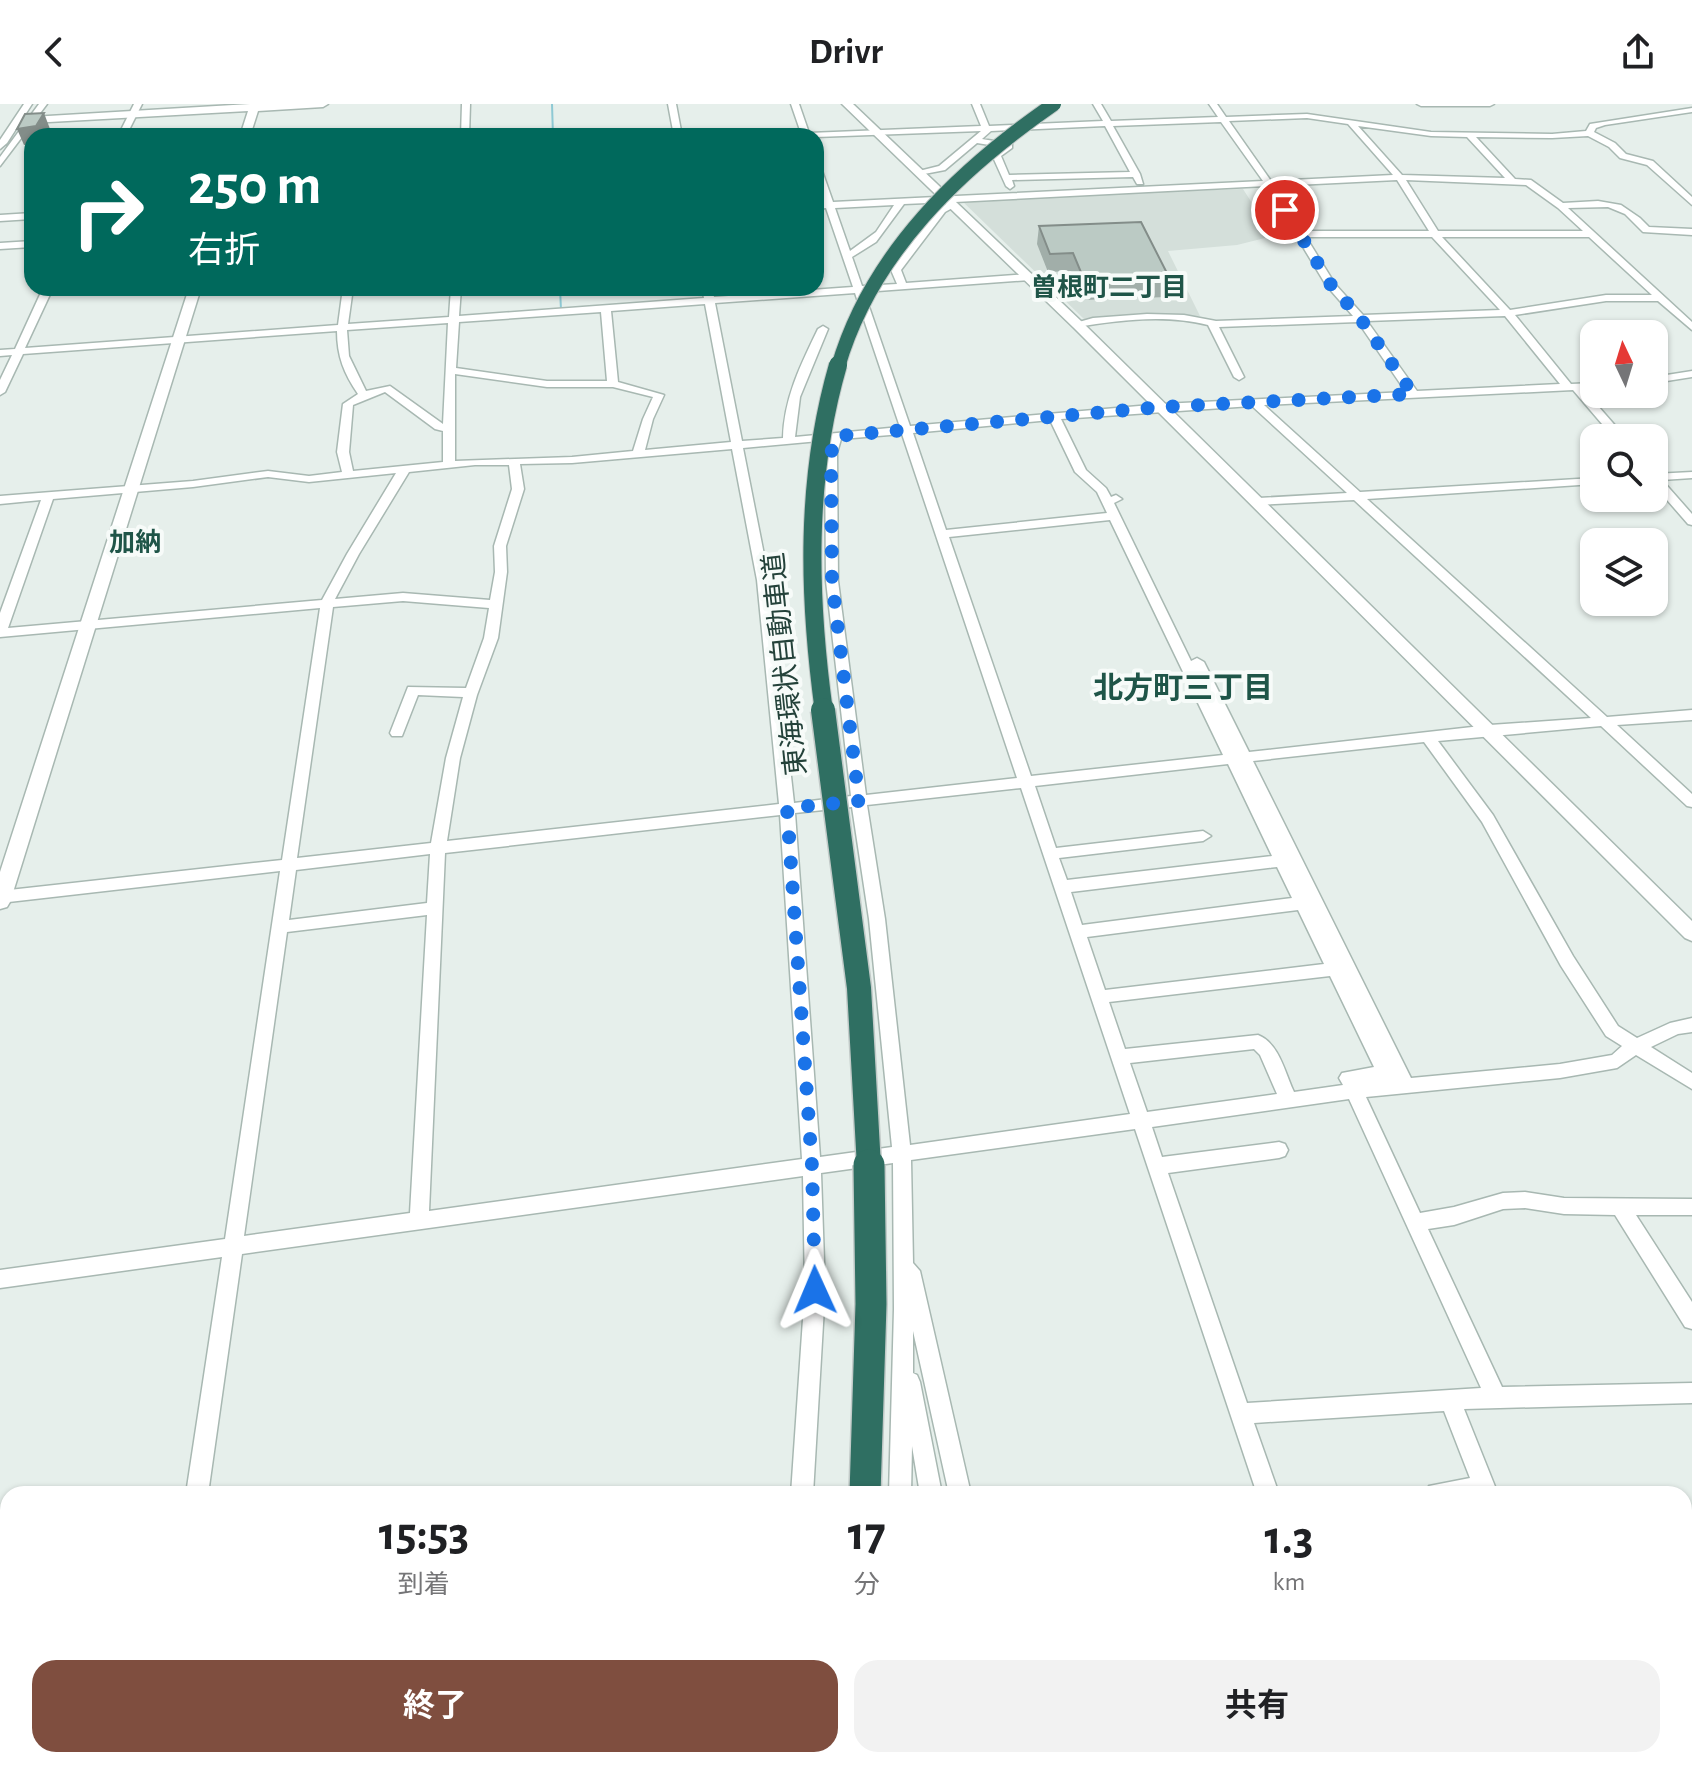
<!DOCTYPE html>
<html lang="ja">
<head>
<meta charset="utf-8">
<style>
	:root { --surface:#fff; --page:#f2f2f2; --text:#202124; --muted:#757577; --accent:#7f4e3f }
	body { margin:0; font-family:"Alegreya Sans","Noto Sans JP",sans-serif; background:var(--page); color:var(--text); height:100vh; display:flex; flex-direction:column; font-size:30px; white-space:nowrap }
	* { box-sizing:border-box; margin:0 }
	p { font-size:26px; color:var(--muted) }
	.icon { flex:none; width:44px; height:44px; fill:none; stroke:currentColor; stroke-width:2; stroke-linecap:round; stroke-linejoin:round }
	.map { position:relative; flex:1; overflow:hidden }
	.sheet { position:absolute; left:0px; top:1382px; width:1692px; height:282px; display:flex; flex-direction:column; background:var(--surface); border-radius:24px 24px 0 0; box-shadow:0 2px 6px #0004 }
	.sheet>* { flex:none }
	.hud { position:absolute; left:24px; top:24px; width:800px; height:168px; border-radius:24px; box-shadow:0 2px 6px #0004; background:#00695c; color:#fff; overflow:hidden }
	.needle { width:52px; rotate:356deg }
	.tools { position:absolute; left:1580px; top:216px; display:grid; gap:16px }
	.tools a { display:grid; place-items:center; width:88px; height:88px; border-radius:16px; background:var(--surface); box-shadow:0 2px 6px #0004; font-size:40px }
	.pin { position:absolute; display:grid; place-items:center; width:68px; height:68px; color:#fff; margin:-34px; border:4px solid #fff; border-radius:50%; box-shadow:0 2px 8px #0007 }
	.me { position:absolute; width:88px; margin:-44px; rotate:359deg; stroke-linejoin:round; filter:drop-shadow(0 0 6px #0008) }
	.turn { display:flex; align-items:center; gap:28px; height:168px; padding:0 32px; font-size:36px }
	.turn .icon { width:104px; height:104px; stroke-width:2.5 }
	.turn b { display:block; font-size:56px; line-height:68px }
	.eta { display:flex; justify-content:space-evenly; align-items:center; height:136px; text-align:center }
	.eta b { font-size:48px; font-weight:700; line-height:56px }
	.cta { display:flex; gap:16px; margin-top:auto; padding:16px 32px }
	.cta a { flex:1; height:92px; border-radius:24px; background:var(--accent); color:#fff; font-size:32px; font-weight:700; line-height:92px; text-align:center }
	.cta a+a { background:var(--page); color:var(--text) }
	header { display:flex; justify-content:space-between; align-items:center; height:104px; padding:0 32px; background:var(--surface); font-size:36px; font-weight:700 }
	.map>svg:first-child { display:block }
	.built { fill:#d4dfda }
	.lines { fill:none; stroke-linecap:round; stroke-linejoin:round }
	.stream { stroke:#8ec9d4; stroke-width:2 }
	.minor-casing { stroke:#a8b8b2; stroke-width:3 }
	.tertiary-casing { stroke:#a8b8b2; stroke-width:3 }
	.motorway-casing { stroke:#c2cac8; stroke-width:3 }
	.minor { fill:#fff; fill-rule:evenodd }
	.tertiary { fill:#fff; fill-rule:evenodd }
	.motorway { fill:#2f6f62; fill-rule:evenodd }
	.motorway-bridge-far3-casing { stroke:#c2cac8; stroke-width:16; stroke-linecap:butt }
	.motorway-bridge-far2-casing { stroke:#c2cac8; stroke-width:20; stroke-linecap:butt }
	.motorway-bridge-far1-casing { stroke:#c2cac8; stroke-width:27; stroke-linecap:butt }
	.motorway-bridge-casing { stroke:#c2cac8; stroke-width:34; stroke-linecap:butt }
	.motorway-bridge-far3 { stroke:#2f6f62; stroke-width:14 }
	.motorway-bridge-far2 { stroke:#2f6f62; stroke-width:18 }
	.motorway-bridge-far1 { stroke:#2f6f62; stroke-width:24 }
	.motorway-bridge { stroke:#2f6f62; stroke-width:31 }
	.wall { fill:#a1aea9 }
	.shaded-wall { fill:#838d89 }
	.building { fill:#bbcac4; stroke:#838d89; stroke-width:2 }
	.route { stroke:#1a73e8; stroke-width:14; stroke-dasharray:0 25.2 }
	.labels { text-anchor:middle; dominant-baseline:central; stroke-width:8; stroke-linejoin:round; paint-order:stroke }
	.far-neighbourhood-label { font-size:26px; font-weight:bold; fill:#1f5548; stroke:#f7fbf9 }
	.far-quarter-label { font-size:26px; font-weight:bold; fill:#1f5548; stroke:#f7fbf9 }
	.street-label { font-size:28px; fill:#24423a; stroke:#f7fbf9 }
	.neighbourhood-label { font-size:30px; font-weight:bold; fill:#1f5548; stroke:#f7fbf9 }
</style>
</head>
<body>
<header><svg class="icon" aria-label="back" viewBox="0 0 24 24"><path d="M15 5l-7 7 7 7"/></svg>Drivr<svg class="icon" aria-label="share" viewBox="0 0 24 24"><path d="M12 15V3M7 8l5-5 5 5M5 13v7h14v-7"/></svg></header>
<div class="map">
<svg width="1692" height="1663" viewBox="0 0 1692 1663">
	<rect width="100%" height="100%" fill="#e6efeb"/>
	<path class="built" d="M1243 85 1273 132 1237 141 1168 147 1200 212 1137 210 1084 215 960 95Z"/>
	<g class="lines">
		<path class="stream" d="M552 0 553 32
			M560 184 561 206"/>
		<g class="minor-casing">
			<path id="minor" d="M24 0H32L7 39 0 45V36Z
				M39 0H47L0 62V53Z
				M134 0H142L126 32H118Z
				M462 0H470L469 32H461Z
				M668 0H676L682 32H674Z
				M791 0H799L809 29 981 22 972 0H980L989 22 1103 17 1093 0H1101L1111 17 1218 13 1209 0H1217L1226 13 1307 10 1431 28 1552 30 1586 27 1590 20 1692 4V8L1605 21 1596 24 1594 28 1615 39 1626 50 1653 57 1692 93V101L1647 61 1620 54 1609 43 1588 32 1552 34 1476 33 1515 75 1531 76 1563 99 1598 97 1621 101 1640 114 1649 123 1692 125V131L1643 128 1625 110 1608 103 1568 104 1692 218V226L1658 197H1606L1515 211 1571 280 1594 279V285L1584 286 1626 334H1614L1573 286 1264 301 1360 388 1594 374V380L1367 395 1607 613 1692 606V616L1617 621 1692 690V703L1687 702 1601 622 1438 637 1493 711 1573 852 1618 922 1637 934 1670 919 1692 914V928L1678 930 1651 943 1692 969V985L1636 951 1617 964 1560 974 1366 993 1420 1109 1454 1103 1503 1089 1525 1088 1564 1094 1692 1095V1111H1636L1692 1198V1225L1685 1223 1615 1111 1564 1110 1525 1104 1503 1105 1454 1121 1428 1125 1502 1283 1692 1279V1299L1464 1305 1498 1390H1426L1429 1382 1470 1374 1444 1307 1254 1319 1279 1390H1257L1135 1025 911 1056 913 1159 920 1167 971 1390H949L913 1227V1269L917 1271 920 1278 942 1390H920L912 1342 911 1390H889L894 1205 893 1059 821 1069 825 1186 813 1390H791L805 1186 803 1072 242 1150 208 1390H186L222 1153 0 1184V1166L225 1135 280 767 0 799V787L282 756 320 504 0 533V509L41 396 0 400V392L193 377 268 367 309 372 342 368 337 348 343 300 358 290C344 270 337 252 337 227L23 250 5 288 0 291V276L12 251 0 252V246L15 245 43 184H53L25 244 338 221 343 184H353L348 220 449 213 451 184H461L459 212 704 194 702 184H712L714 193 853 183 826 104 816 105V99H824L816 74V58L820 61 833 98 1263 77 1221 18 1113 22 1140 70 1143 80H1137L1133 73 1012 76 1014 82 1010 85 1006 82 992 51 1002 43 977 39 945 66 919 71 915 68 939 62 981 27 816 33 786 32 801 29ZM1307 14 1348 20 1393 71 1271 77 1229 17ZM1105 22 1130 68 1009 71 1001 52 1012 44V40L982 35 991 27ZM1358 22 1431 32 1467 33 1505 74 1402 71ZM1397 76 1429 127H1303L1275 82ZM1406 76 1526 81 1558 104 1583 127H1438ZM1266 82 1326 181 1353 212 1216 217 1184 211 1147 210 1093 214 1072 220 1077 223C1119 216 1166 210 1208 221L1234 273 1239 276 1244 273 1219 223 1358 218 1406 288 1162 300 910 322 864 188 1030 176 1035 173 1030 170 906 179 901 166 945 108 956 102 955 98ZM950 98 939 104 891 166 897 180 862 182 852 153 876 138 904 100ZM894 101 876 128 850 147 835 104ZM1306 133H1432L1500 206 1363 211 1335 180ZM1442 133H1589L1652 191H1606L1510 206ZM855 189 900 323 795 333 800 293 828 225 823 222 818 225C801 260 784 294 783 334L742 337 715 199ZM705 200 731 338 645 346 653 315 664 291 618 278 611 207ZM601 208 607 277H547L456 264 459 218ZM1505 212 1560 280 1417 287 1367 217ZM448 219 443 320 390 282 366 287 349 252 347 226ZM455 270 547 283H613L653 293 643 315 633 347 572 353 455 357ZM385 288 435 325 443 327V358L353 367 349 348 353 301ZM1252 302 1347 389 1259 394 1253 398 1255 401 1354 396 1591 614 1490 621 1249 648 1204 558 1197 554 1191 557 1114 399 1122 395 1116 391 1111 393 1106 384 1086 366 1061 315ZM1050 316 1075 368 1097 388 1107 409 946 426 913 329ZM902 330 1017 674 866 691 838 477 837 349 841 335ZM830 336 825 349 826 477 851 692 794 699 769 476 743 344ZM732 345 757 476 779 700 447 737 460 654 477 591 498 534 507 468 506 442 524 385 520 360 572 359ZM475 361H509L512 385 494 442 495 468 490 496 403 489 335 495 359 450 409 368ZM396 369 347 450 322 496 8 524 53 395 193 383 268 373 309 378ZM1110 416 1223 651 1031 672 949 433ZM403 497 489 504 484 534 466 584 408 583 390 629 392 632H402L418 591 463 593 446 654 431 739 297 754 333 503ZM1424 638 1482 718 1561 862 1606 932 1622 942 1612 951 1560 960 1411 974 1253 657ZM1228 660 1272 752 1067 776 1059 754 1203 737 1211 732 1203 727 1056 744 1035 682ZM1021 684 1130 1010 910 1041 885 815 867 701ZM852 703 869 815 892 1043 820 1053 795 709ZM780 711 802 1055 429 1107 445 749ZM430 750 427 799 289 816 296 766ZM1277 763 1292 794 1082 821 1071 788ZM1298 806 1324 860 1105 886 1087 833ZM427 811 410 1109 244 1132 287 828ZM1330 872 1374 963 1342 969 1339 974 1343 981 1294 988C1285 969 1279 939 1258 931L1125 945 1109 898ZM1254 945 1260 951 1277 990 1147 1008 1130 959ZM1349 995 1481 1284 1247 1299 1168 1069 1279 1054 1285 1052 1288 1046 1285 1040 1279 1038 1162 1053 1152 1023Z
				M1417 0H1494L1490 2H1421Z
				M32 109V115L0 117V111Z
				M32 137V143L0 145V139Z
				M1692 267V273L1654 279V273Z
				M1692 368V374L1662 376 1692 410V421L1688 420 1654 381V370Z
				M122 1656H167L168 1659 166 1663H119Z
				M755 1656H779L778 1663H754Z
				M865 1656H889L888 1663H864Z
				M971 1656H995L997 1663H973Z
				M1003 1656H1027L1028 1663H1004Z
				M1347 1656H1371L1373 1663H1349Z
				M1576 1656H1600L1602 1663H1578Z"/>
		</g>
		<g class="tertiary-casing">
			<path id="tertiary" d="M328 0 323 3 258 7 250 32H240L248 7 31 19 26 16 31 13 250 0Z
				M842 0H853L1081 217 1692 817V837L1685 834 1073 223Z
				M189 184H201L10 798 7 803 0 805V768Z"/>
		</g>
		<g class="motorway-casing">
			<path id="motorway" d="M824 1656H860L859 1663H823Z"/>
		</g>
		<use href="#minor" class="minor"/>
		<use href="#tertiary" class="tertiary"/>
		<use href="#motorway" class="motorway"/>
		<g class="motorway-bridge-far3-casing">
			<path id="motorway-bridge-far3" d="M838 263C871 149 960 65 1054 0"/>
		</g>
		<g class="motorway-bridge-far2-casing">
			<path id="motorway-bridge-far2" d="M824 608C808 491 805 375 838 261"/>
		</g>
		<g class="motorway-bridge-far1-casing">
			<path id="motorway-bridge-far1" d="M823 606 859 884 869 1063"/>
		</g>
		<g class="motorway-bridge-casing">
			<path id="motorway-bridge" d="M865 1390 871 1200 869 1061"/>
		</g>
		<use href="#motorway-bridge-far3" class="motorway-bridge-far3"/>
		<use href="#motorway-bridge-far2" class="motorway-bridge-far2"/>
		<use href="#motorway-bridge-far1" class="motorway-bridge-far1"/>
		<use href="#motorway-bridge" class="motorway-bridge"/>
	</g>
	<path class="wall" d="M1039 122 1170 175 1167 193 1083 196 1071 167 1048 168 1037 140Z"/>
	<path class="shaded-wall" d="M44 9 50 25 47 32H32V40L24 41 17 25Z"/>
	<path class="building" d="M44 9 36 22 17 25 25 10Z
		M1141 118 1170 175 1085 178 1073 149 1050 150 1039 122Z"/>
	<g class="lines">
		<path class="route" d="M815 1186 812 1062 787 704 859 697 832 477 831 349 837 332 1162 303 1413 290 1360 214 1331 181 1285 106"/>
	</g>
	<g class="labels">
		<g class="far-neighbourhood-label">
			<text x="1109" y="184">曽根町二丁目</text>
		</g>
		<g class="far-quarter-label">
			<text x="135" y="439">加納</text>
		</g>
		<g class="street-label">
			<text transform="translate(786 560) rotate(-96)">東海環状自動車道</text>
		</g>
		<g class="neighbourhood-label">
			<text x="1183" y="585">北方町三丁目</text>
		</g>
	</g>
</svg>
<div class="tools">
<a><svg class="needle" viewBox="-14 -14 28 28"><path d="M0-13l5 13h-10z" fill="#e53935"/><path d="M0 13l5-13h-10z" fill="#757577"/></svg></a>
<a><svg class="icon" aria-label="search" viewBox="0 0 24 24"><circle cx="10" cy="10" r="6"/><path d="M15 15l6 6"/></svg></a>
<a><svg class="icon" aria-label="layers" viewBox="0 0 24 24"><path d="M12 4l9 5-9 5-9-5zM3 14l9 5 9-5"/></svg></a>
</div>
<div class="pin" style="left:1285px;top:106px;background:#d93025"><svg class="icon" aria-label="arrive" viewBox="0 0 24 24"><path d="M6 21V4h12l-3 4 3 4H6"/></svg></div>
<svg class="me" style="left:815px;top:1186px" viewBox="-20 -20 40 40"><path d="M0-17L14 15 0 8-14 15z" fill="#1a73e8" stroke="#fff" stroke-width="4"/></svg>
<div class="hud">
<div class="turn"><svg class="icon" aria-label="right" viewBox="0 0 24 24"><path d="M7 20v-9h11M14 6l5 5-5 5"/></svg><div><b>250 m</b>右折</div></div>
</div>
<section class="sheet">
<div class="eta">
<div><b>15:53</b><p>到着</p></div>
<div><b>17</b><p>分</p></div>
<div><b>1.3</b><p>km</p></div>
</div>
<div class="cta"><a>終了</a><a>共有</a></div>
</section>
</div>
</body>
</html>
